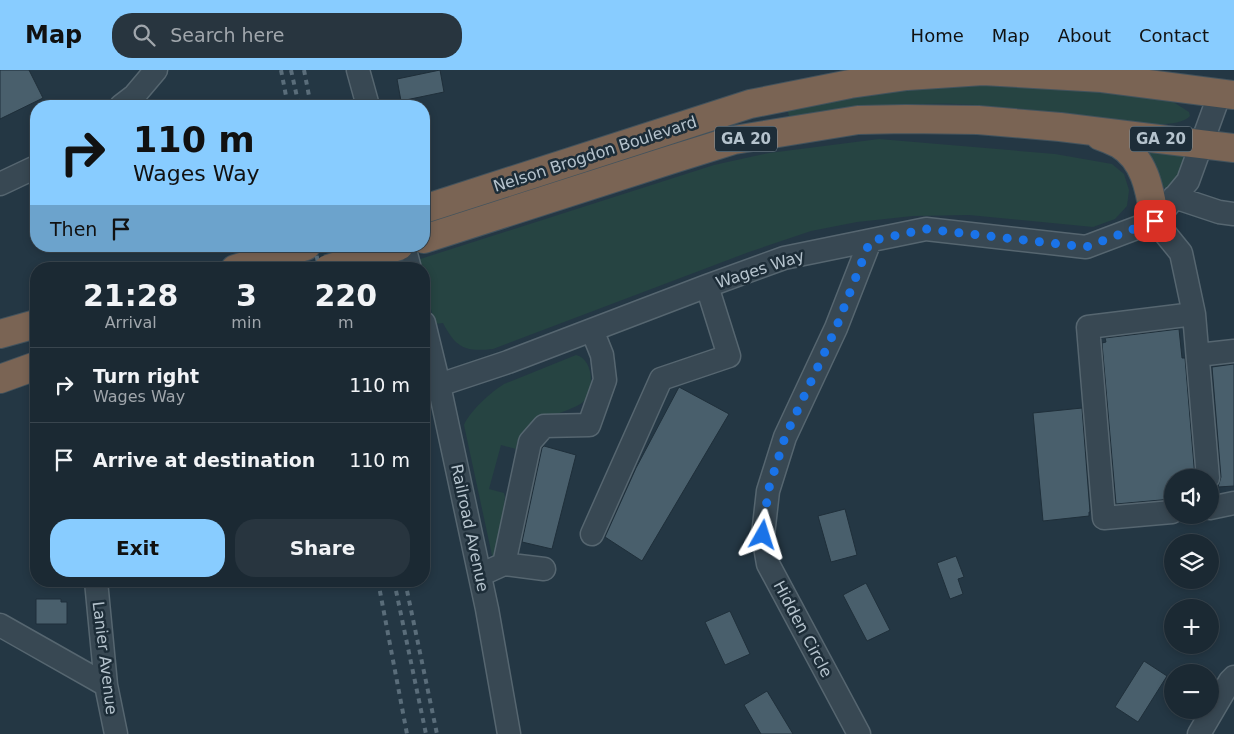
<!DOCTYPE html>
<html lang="en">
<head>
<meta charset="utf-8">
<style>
	:root { --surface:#1b2933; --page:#28353f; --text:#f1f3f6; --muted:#a0a6ac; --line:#39454e; --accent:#8cf }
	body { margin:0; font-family:"DejaVu Sans",sans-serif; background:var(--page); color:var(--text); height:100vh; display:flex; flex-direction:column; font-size:19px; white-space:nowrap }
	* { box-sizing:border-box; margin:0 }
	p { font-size:16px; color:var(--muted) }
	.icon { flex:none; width:28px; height:28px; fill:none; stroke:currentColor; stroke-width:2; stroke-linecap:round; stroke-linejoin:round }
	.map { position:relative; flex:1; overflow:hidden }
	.side { position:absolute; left:30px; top:192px; width:400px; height:325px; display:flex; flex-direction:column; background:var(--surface); border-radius:20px; box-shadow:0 2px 8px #0003,0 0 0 1px var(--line) }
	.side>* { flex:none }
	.guide { position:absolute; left:30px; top:30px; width:400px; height:152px; border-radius:20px; box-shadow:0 2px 8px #0003,0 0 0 1px var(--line); background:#8cf; color:#111; overflow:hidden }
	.fabs { position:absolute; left:1164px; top:399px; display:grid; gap:10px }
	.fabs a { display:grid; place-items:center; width:55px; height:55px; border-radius:50%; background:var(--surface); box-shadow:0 2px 8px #0003,0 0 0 1px var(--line); font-size:25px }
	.pin { position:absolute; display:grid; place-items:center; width:42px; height:42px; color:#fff; margin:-21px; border-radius:10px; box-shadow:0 2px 8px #0006 }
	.me { position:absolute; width:55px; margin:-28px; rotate:6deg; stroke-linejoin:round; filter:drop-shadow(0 0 4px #0008) }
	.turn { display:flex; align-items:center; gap:18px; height:105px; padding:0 20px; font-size:22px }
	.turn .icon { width:65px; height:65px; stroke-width:2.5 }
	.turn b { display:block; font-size:35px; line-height:42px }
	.then { display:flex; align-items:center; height:48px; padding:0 20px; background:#0003; gap:10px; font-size:19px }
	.eta { display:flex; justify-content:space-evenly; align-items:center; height:85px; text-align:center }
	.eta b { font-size:30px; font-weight:700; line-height:35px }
	.action { display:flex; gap:10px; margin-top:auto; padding:10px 20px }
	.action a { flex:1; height:58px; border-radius:20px; background:var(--accent); color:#111; font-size:20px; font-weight:700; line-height:58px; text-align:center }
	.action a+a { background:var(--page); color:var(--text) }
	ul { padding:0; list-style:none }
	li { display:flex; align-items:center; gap:15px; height:75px; padding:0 20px; border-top:1px solid var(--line) }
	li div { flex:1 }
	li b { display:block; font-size:19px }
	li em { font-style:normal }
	header { display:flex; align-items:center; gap:30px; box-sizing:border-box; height:70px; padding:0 25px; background:var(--accent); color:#111 }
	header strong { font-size:24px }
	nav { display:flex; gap:28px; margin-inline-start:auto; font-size:18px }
	.search { width:350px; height:45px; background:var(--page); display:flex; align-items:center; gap:12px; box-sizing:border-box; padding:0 18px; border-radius:20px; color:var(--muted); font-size:19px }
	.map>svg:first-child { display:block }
	.green { fill:#264442 }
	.building { fill:#495f6c; stroke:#1f2f3a }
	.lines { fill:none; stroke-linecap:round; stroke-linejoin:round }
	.minor-casing { stroke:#566670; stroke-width:25 }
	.highway-casing { stroke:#43535d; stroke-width:30 }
	.minor { stroke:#384853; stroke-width:22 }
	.highway { stroke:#7a6454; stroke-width:28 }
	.rail { stroke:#5a6d7a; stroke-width:4; stroke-dasharray:5 5; stroke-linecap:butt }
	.highway-bridge-casing { stroke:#43535d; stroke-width:30; stroke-linecap:butt }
	.highway-bridge { stroke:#7a6454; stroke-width:28 }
	.route { stroke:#1a73e8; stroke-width:9; stroke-dasharray:0 16.2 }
	.labels { text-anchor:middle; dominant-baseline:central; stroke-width:5; stroke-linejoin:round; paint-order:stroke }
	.shield { fill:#1d2d38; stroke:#8796a0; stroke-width:1 }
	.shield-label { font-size:15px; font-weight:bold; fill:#b5c3cd }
	.street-label { font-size:16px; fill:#b5c3cd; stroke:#1d2d38 }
</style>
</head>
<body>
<header>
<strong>Map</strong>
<div class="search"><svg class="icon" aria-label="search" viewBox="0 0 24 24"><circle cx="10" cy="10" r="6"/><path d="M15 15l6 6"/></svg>Search here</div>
<nav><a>Home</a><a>Map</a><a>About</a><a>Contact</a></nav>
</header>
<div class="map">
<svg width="1234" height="664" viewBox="0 0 1234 664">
	<rect width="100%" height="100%" fill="#243744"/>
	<path class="green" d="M1032 13 1167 28 1189 42 1190 46C1174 63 1109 49 1086 46 1043 41 1000 36 956 34 901 32 845 41 789 47L787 37 904 17Z
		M879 69 1055 84 1112 94 1124 104 1129 120 1127 136 1115 149 1093 157 969 145 913 146 857 152 811 161 749 182 493 279C465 282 456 278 443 253L435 254 424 213V199H420L417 190 714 95 769 83Z
		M1144 82 1185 86 1187 88 1186 93 1170 121 1160 115Z
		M576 285C594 289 595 321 583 332 580 335 574 337 570 339 556 345 530 352 521 364 518 368 517 373 516 379L501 375 489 419 504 423 505 427 496 487 493 490 464 355C470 341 491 322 504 314Z"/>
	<path class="building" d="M0 0H29L43 28 0 49Z
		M440 0 444 22 401 31 397 9Z
		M1179 259 1182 288H1185L1195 408H1172V429L1116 434 1102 273 1106 272 1105 268Z
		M1234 294V416L1218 417 1221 407 1212 297Z
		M679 317 729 344 642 491 605 467 636 398Z
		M1082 338 1090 442H1089V446L1043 451 1033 343Z
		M544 376 576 385 552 479 522 472 542 378Z
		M845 439 857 485 831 492 818 446Z
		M956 486 964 507 958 509 963 524 950 529 937 493Z
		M866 513 890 560 867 571 843 525Z
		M36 529H61V532H67V554H36Z
		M730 541 750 584 725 595 705 552Z
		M1144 591 1167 606 1138 652 1115 637Z
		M767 621 793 664H761L744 635Z"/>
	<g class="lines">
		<g class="minor-casing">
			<path id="minor" d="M358 0 368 36
				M121 36 134 26 156 0
				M0 114 36 97
				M1174 127 1219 142 1234 144
				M1155 151 1181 183 1194 244 1208 408
				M404 176 410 199
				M424 253 439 315 487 539 509 664
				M1198 285 1234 281
				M439 315 508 292 707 216 784 188 926 159 1086 177 1155 151 1188 111 1220 23
				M1210 437V438L1234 433
				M1172 442 1104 448 1088 257 1194 244
				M592 464 661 309 729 286 707 216
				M504 494 544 499
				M480 505 504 494 530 372 544 356 589 355 605 310 602 285 592 260
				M96 511 106 615 116 664
				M0 555 106 615
				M859 664 768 494 763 465 768 421 785 367 836 258 870 171
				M1199 664 1230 611 1234 607"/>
		</g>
		<g class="highway-casing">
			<path id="highway" d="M1100 66C1106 68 1113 71 1119 74 1146 90 1150 122 1155 151
				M424 139 750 34 850 14 907 6 983 1 1102 8 1234 25
				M424 169 670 90 734 70 858 50 906 49 978 50 1060 57 1234 78
				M235 199 306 176
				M0 264 36 254
				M0 309 36 296"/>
		</g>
		<use href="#minor" class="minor"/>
		<use href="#highway" class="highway"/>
		<path class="rail" d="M281 0 288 36
			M291 0 299 36
			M304 0 311 36
			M315 176 319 199
			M327 176 331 199
			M339 176 343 199
			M378 511 407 664
			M394 511 426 664
			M405 511 437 664"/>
		<g class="highway-bridge-casing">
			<path id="highway-bridge" d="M328 199 399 176"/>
		</g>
		<use href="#highway-bridge" class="highway-bridge"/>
	</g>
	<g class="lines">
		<path class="route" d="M763 465 768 421 785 367 836 258 870 171 926 159 1086 177 1155 151"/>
	</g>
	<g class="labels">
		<g class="shield">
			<rect x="715" y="56.5" width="62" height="25" rx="4"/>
			<rect x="1130" y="56.5" width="62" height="25" rx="4"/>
		</g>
		<g class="shield-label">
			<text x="746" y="69">GA 20</text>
			<text x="1161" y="69">GA 20</text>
		</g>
		<g class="street-label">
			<text transform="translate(595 84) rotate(-18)">Nelson Brogdon Boulevard</text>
			<text transform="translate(760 199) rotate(-18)">Wages Way</text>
			<text transform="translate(470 458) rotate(78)">Railroad Avenue</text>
			<text transform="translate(803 559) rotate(62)">Hidden Circle</text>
			<text transform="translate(105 588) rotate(83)">Lanier Avenue</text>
		</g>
	</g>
</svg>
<div class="fabs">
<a><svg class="icon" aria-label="sound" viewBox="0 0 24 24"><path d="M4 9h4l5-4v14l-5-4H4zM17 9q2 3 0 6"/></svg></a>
<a><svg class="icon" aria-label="layers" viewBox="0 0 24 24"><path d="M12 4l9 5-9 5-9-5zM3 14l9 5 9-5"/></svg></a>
<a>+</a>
<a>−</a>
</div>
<div class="pin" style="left:1155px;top:151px;background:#d93025"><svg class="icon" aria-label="arrive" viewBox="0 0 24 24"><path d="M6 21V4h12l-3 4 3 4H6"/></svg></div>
<svg class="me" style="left:763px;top:465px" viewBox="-20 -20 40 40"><path d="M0-17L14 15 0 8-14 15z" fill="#1a73e8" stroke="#fff" stroke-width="4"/></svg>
<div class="guide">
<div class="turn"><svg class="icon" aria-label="right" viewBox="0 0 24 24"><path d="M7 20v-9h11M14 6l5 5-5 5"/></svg><div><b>110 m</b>Wages Way</div></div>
<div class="then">Then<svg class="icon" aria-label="arrive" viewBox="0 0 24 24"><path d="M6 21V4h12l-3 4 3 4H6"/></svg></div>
</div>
<section class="side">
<div class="eta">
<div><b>21:28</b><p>Arrival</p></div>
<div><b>3</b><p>min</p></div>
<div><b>220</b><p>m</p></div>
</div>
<ul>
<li><svg class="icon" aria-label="right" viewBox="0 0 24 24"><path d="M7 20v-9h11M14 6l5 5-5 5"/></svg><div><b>Turn right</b><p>Wages Way</p></div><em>110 m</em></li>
<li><svg class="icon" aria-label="arrive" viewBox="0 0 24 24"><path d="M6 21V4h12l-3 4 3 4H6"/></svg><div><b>Arrive at destination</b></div><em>110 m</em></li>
</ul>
<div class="action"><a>Exit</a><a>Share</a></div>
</section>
</div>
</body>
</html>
